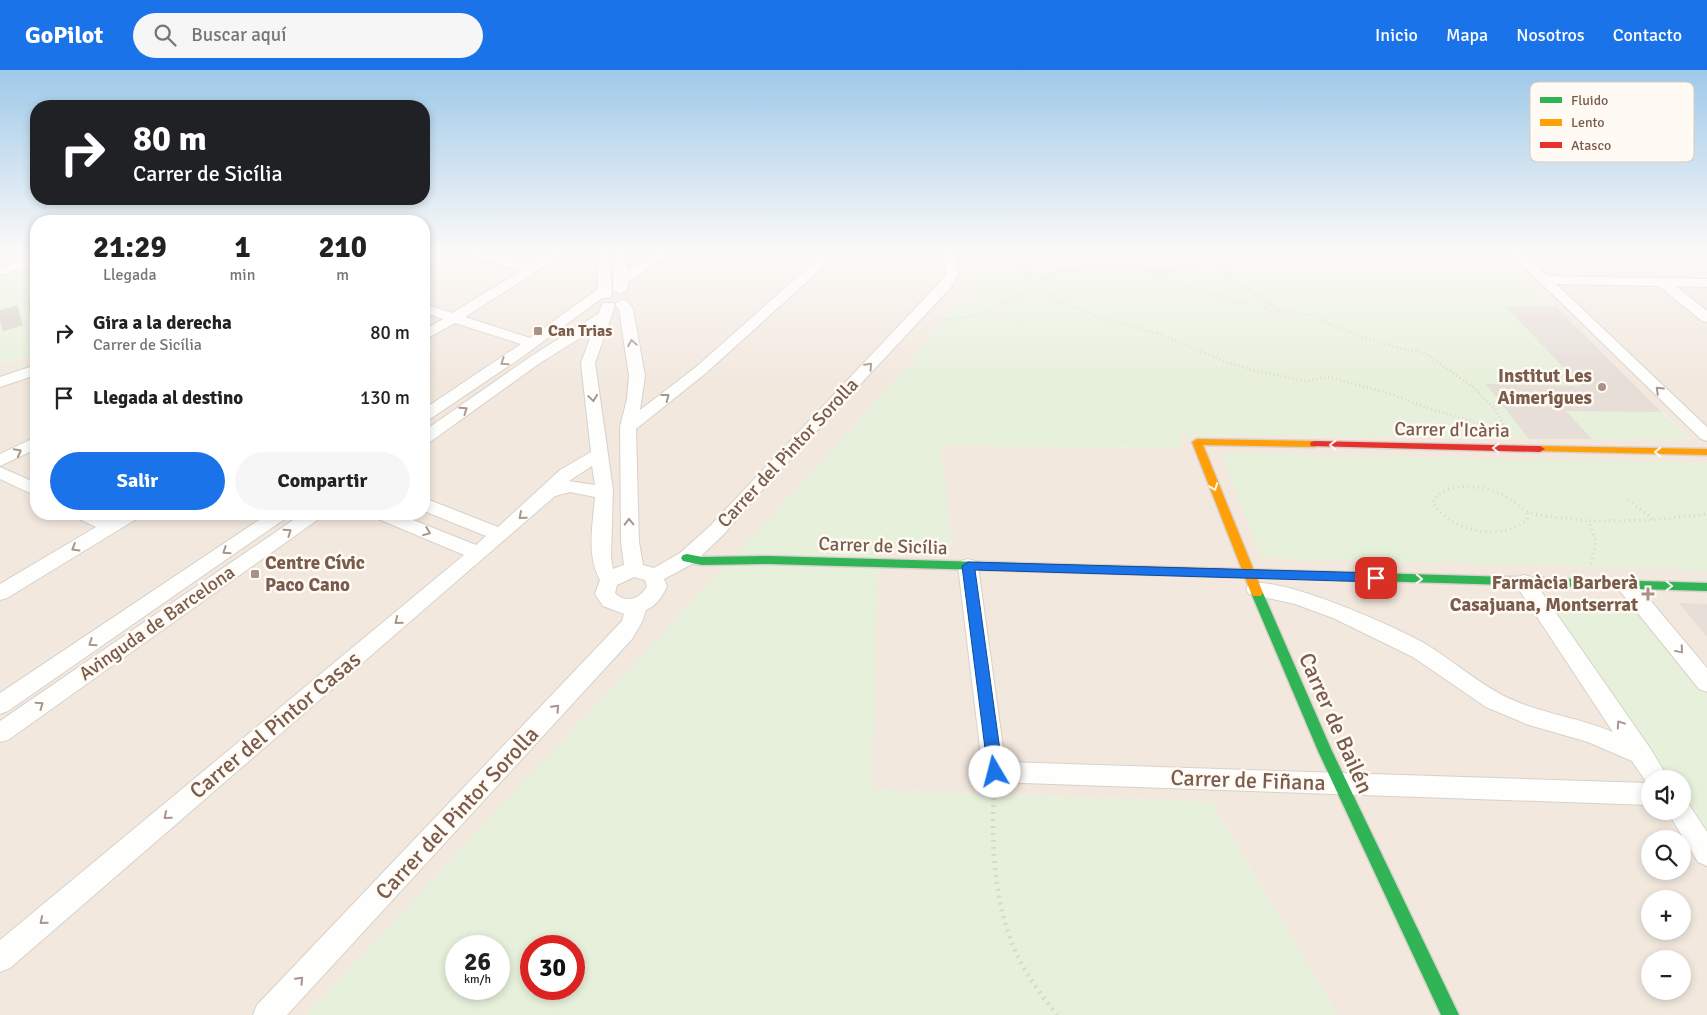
<!DOCTYPE html>
<html lang="es">
<head>
<meta charset="utf-8">
<style>
	:root { --surface:#fff; --page:#f6f6f6; --text:#222; --muted:#767676; --accent:#1a73e8 }
	body { margin:0; font-family:Signika,sans-serif; background:var(--page); color:var(--text); height:100vh; display:flex; flex-direction:column; font-size:19px; white-space:nowrap }
	* { box-sizing:border-box; margin:0 }
	p { font-size:16px; color:var(--muted) }
	.icon { flex:none; width:28px; height:28px; fill:none; stroke:currentColor; stroke-width:2; stroke-linecap:round; stroke-linejoin:round }
	.map { position:relative; flex:1; overflow:hidden }
	.drawer { position:absolute; left:30px; top:145px; width:400px; height:305px; display:flex; flex-direction:column; background:var(--surface); border-radius:20px; box-shadow:0 2px 8px #0003 }
	.drawer>* { flex:none }
	.top-card { position:absolute; left:30px; top:30px; width:400px; height:105px; border-radius:20px; box-shadow:0 2px 8px #0003; background:#202124; color:#fff; overflow:hidden }
	.controls { position:absolute; left:1641px; top:700px; display:grid; gap:10px }
	.controls a { display:grid; place-items:center; width:50px; height:50px; border-radius:50%; background:var(--surface); box-shadow:0 2px 8px #0003; font-size:25px }
	.speed { position:absolute; left:445px; top:865px; display:flex; gap:10px; font-size:25px; font-weight:700; text-align:center }
	.speed>* { display:grid; place-content:center; width:65px; height:65px; border-radius:50%; background:var(--surface); box-shadow:0 2px 8px #0003; line-height:1 }
	.speed small { font-size:12px; font-weight:400 }
	.speed .limit { border:8px solid #d22; background:#fff; color:#111 }
	.pin { position:absolute; display:grid; place-items:center; width:42px; height:42px; color:#fff; margin:-21px; border-radius:10px; box-shadow:0 2px 8px #0006 }
	.me { position:absolute; width:55px; margin:-28px; rotate:352deg; stroke-linejoin:round; filter:drop-shadow(0 0 4px #0008) }
	.turn { display:flex; align-items:center; gap:18px; height:105px; padding:0 20px; font-size:22px }
	.turn .icon { width:65px; height:65px; stroke-width:2.5 }
	.turn b { display:block; font-size:35px; line-height:42px }
	.eta { display:flex; justify-content:space-evenly; align-items:center; height:85px; text-align:center }
	.eta b { font-size:30px; font-weight:700; line-height:35px }
	.action { display:flex; gap:10px; margin-top:auto; padding:10px 20px }
	.action a { flex:1; height:58px; border-radius:30px; background:var(--accent); color:#fff; font-size:20px; font-weight:700; line-height:58px; text-align:center }
	.action a+a { background:var(--page); color:var(--text) }
	ul { padding:0; list-style:none }
	li { display:flex; align-items:center; gap:15px; height:65px; padding:0 20px }
	li div { flex:1 }
	li b { display:block; font-size:19px }
	li em { font-style:normal }
	header { display:flex; align-items:center; gap:30px; box-sizing:border-box; height:70px; padding:0 25px; background:var(--accent); color:#fff }
	header strong { font-size:24px }
	nav { display:flex; gap:28px; margin-inline-start:auto; font-size:18px }
	.search { width:350px; height:45px; background:var(--page); display:flex; align-items:center; gap:12px; box-sizing:border-box; padding:0 18px; border-radius:28px; color:var(--muted); font-size:19px }
	.map>svg:first-child { display:block }
	.residential { fill:#f2e8de; fill-rule:evenodd }
	.industrial { fill:#ede5e0 }
	.green { fill:#e7f0db; fill-rule:evenodd }
	.building { fill:#e6ded7 }
	.lines { fill:none; stroke-linecap:round; stroke-linejoin:round }
	.highway-tunnel { stroke:#d9cfc7; stroke-width:21; stroke-dasharray:21 11; stroke-linecap:butt }
	.street-casing { stroke:#d7d1cb; stroke-width:2 }
	.fast-casing { stroke:#d9d2cb; stroke-width:3 }
	.slow-casing { stroke:#d9d2cb; stroke-width:3 }
	.jam-casing { stroke:#d9d2cb; stroke-width:3 }
	.path-far2 { stroke:#dcd5d0; stroke-width:2.5; stroke-dasharray:1 3; stroke-linecap:butt }
	.path-far1 { stroke:#dcd5d0; stroke-width:3; stroke-dasharray:1 4; stroke-linecap:butt }
	.path { stroke:#dcd5d0; stroke-width:4.5; stroke-dasharray:2 5; stroke-linecap:butt }
	.street { fill:#fefefd; fill-rule:evenodd }
	.fast { fill:#30b455; fill-rule:evenodd }
	.slow { fill:#ff9f0a; fill-rule:evenodd }
	.jam { fill:#e5322d; fill-rule:evenodd }
	.oneway { stroke:#a8958b }
	.oneway2 { stroke:#fffaf3 }
	.route { fill:#1a73e8; stroke:#114b97 }
	.poi-dot { fill:#a69286; stroke:#fffaf3; stroke-width:2 }
	.labels { text-anchor:middle; dominant-baseline:central; stroke-width:5; stroke-linejoin:round; paint-order:stroke }
	.far-poi-label { font-size:16px; font-weight:bold; fill:#7a5c4d; stroke:#fffaf3; text-anchor:start }
	.poi-label { font-size:19px; font-weight:bold; fill:#7a5c4d; stroke:#fffaf3; text-anchor:end }
	.street-label { font-size:19px; fill:#7a5c4d; stroke:#fffaf3 }
	.near-street-label { font-size:22px; fill:#7a5c4d; stroke:#fffaf3 }
	.key { fill:#fffaf3; stroke:#d7cbc1; stroke-width:1 }
	.key-label { font-size:14px; fill:#7a5c4d }
</style>
</head>
<body>
<header>
<strong>GoPilot</strong>
<div class="search"><svg class="icon" aria-label="search" viewBox="0 0 24 24"><circle cx="10" cy="10" r="6"/><path d="M15 15l6 6"/></svg>Buscar aquí</div>
<nav><a>Inicio</a><a>Mapa</a><a>Nosotros</a><a>Contacto</a></nav>
</header>
<div class="map">
<svg width="1707" height="945" viewBox="0 0 1707 945">
	<rect width="100%" height="100%" fill="#f9f5f0"/>
	<path class="residential" d="M424 180H980L983 208 940 252 908 296 742 479 306 945H0V295L36 283V444H424Z
		M1535 195 1707 198V945H1337L1212 732 871 720 878 477 952 475 940 376 1181 378 1180 365 1691 370 1514 197ZM1650 709H1682V741H1650ZM1650 769H1682V801H1650ZM1650 829H1682V861H1650ZM1650 889H1682V921H1650Z"/>
	<path class="industrial" d="M0 180H36V198L0 209Z"/>
	<path class="green" d="M980 180H1707V198L1535 195 1514 197 1601 285 1691 370 1180 365 1182 378 941 376 952 476 878 477 872 720 1212 732 1337 945H306L741 479 908 296 940 252 983 208ZM456 876H499V919H456ZM531 876H574V919H531Z
		M36 198V283L0 295V209Z
		M1221 383 1707 393V500L1261 488Z
		M1545 526 1629 529 1707 626V764L1683 728 1682 709H1669Z"/>
	<path class="building" d="M1505 236 1556 237 1662 342 1566 341 1592 369H1529L1486 314 1581 316Z
		M1679 533 1707 534V567Z"/>
	<g class="lines">
		<path class="highway-tunnel" d="M0 251 36 241"/>
		<g class="street-casing">
			<path id="street" d="M453 180H475L530 195 554 180H570L465 247 530 268 598 219 597 180H609L612 225 610 228H602L522 287 430 349 424 351V339L521 274 455 253 424 270V260L443 249 424 242V234L452 243 521 201Z
				M615 180H627L628 200 659 180H674L628 212 627 220 620 224 613 220Z
				M828 180H842L706 303 636 359 639 472 643 495 654 498 680 483 710 456 941 211 946 205 943 180H955L958 205 951 217 770 411 724 464 694 493 664 509 667 516C662 527 657 535 646 540L642 552 632 569 287 945H253L257 935 622 551 624 544 603 536 595 524 600 510C586 485 593 454 595 427L570 422 555 426 10 898 0 902V870L464 485 376 448 373 444H398L476 475 486 466 424 441V428L498 457 560 400 591 382 581 293 593 260 540 293 430 372 424 373V361L530 287 598 244 603 233H613L615 236 595 293 613 420 611 487 613 499 624 495 621 472 620 357 627 329 629 306 619 239 615 234 622 230 627 231 633 239 645 306 640 340 696 297ZM592 396 595 415 569 411ZM634 507 645 510 647 516C641 529 625 534 615 523L617 515Z
				M1507 180H1521L1548 206 1707 209V217L1676 216 1707 241V252L1702 251 1659 216 1556 214 1707 357V371L1701 369Z
				M36 186V194L0 205V197Z
				M36 295V305L0 317V307Z
				M36 367V379L0 396V384Z
				M0 397 36 413V426L0 409Z
				M74 444H98L109 449 119 444H141L138 448 7 528 0 530V514L96 457 77 448Z
				M268 444H289L286 448 8 641 0 644V623Z
				M302 444H323L320 448 8 670 0 672V651Z
				M968 489 975 491 978 496 1005 692 1647 713 1632 691 1588 672 1529 655 1486 637 1413 587 1333 548 1295 534 1249 524 1246 519 1249 514C1280 505 1399 558 1429 576 1454 592 1476 611 1502 625 1537 643 1577 647 1613 662L1514 512 1517 507 1524 505 1531 507 1650 678 1669 709H1650V735L995 712 987 709 983 702 958 496 961 491Z
				M1627 509 1634 511 1707 598V622L1699 619 1620 521 1617 516 1620 511Z
				M1682 731 1688 733 1707 762V796L1698 792 1667 741H1682Z"/>
		</g>
		<g class="fast-casing">
			<path id="fast" d="M687 484 702 487 769 486 1123 496 1129 500 1123 504 769 494 702 495 683 491 681 488 683 485Z
				M1340 502 1707 513V521L1340 510 1334 506Z
				M1257 519 1261 520 1263 523 1332 681 1459 945H1441L1318 681 1251 523 1253 520Z"/>
		</g>
		<g class="slow-casing">
			<path id="slow" d="M1197 369 1315 371 1320 374 1315 377 1203 375 1263 523 1261 526H1253L1251 523 1192 372Z
				M1540 376 1707 379V385L1536 381 1535 379Z"/>
		</g>
		<g class="jam-casing">
			<path id="jam" d="M1315 371 1540 376 1545 379 1540 382 1311 376 1310 374 1311 372Z
				M1123 496 1340 502 1346 506 1340 510 1123 504 1117 500Z"/>
		</g>
		<path class="path-far2" d="M1002 180 1054 230 1091 244 1164 266 1224 291 1255 301 1306 311 1328 307 1385 322 1434 340 1498 359
			M1614 180 1641 197
			M1206 183 1216 190 1228 206 1279 240
			M1142 199C1198 222 1256 241 1316 245L1322 251 1362 267 1402 279 1423 282 1473 317 1495 339 1508 362
			M934 250C969 251 1001 237 1031 220L1034 210 1050 207 1057 202C1079 200 1100 196 1122 196 1154 197 1186 211 1207 180"/>
		<path class="path-far1" d="M1628 430 1654 450
			M1528 443 1527 450C1497 472 1454 462 1432 433 1446 409 1484 415 1505 426 1514 431 1522 440 1531 443 1550 448 1570 448 1589 451
			M1591 494 1596 472 1589 451 1654 450 1707 444"/>
		<path class="path" d="M994 721C991 777 994 840 1020 891 1030 911 1044 928 1057 945"/>
		<use href="#street" class="street"/>
		<use href="#fast" class="fast"/>
		<use href="#slow" class="slow"/>
		<use href="#jam" class="jam"/>
	</g>
	<defs><path id="oneway-chevron" d="M-2-3.5L2.5 0L-2 3.5" fill="none" stroke-width="1.6" stroke-linecap="round" stroke-linejoin="round" transform="scale(1.25)"/></defs>
	<g class="oneway">
		<use href="#oneway-chevron" transform="translate(632 273) rotate(-100)"/>
		<use href="#oneway-chevron" transform="translate(504 292) rotate(146)"/>
		<use href="#oneway-chevron" transform="translate(869 296) rotate(-47)"/>
		<use href="#oneway-chevron" transform="translate(1659 320) rotate(-136)"/>
		<use href="#oneway-chevron" transform="translate(666 327) rotate(-38)"/>
		<use href="#oneway-chevron" transform="translate(593 328) rotate(82)"/>
		<use href="#oneway-chevron" transform="translate(464 340) rotate(-35)"/>
		<use href="#oneway-chevron" transform="translate(18 382) rotate(-28)"/>
		<use href="#oneway-chevron" transform="translate(522 446) rotate(139)"/>
		<use href="#oneway-chevron" transform="translate(629 452) rotate(-91)"/>
		<use href="#oneway-chevron" transform="translate(288 462) rotate(-35)"/>
		<use href="#oneway-chevron" transform="translate(427 462) rotate(22)"/>
		<use href="#oneway-chevron" transform="translate(75 478) rotate(149)"/>
		<use href="#oneway-chevron" transform="translate(226 481) rotate(146)"/>
		<use href="#oneway-chevron" transform="translate(398 551) rotate(140)"/>
		<use href="#oneway-chevron" transform="translate(92 573) rotate(146)"/>
		<use href="#oneway-chevron" transform="translate(1680 580) rotate(50)"/>
		<use href="#oneway-chevron" transform="translate(40 635) rotate(-35)"/>
		<use href="#oneway-chevron" transform="translate(556 638) rotate(-47)"/>
		<use href="#oneway-chevron" transform="translate(1620 654) rotate(-124)"/>
		<use href="#oneway-chevron" transform="translate(167 746) rotate(140)"/>
		<use href="#oneway-chevron" transform="translate(43 851) rotate(140)"/>
		<use href="#oneway-chevron" transform="translate(300 910) rotate(-47)"/>
	</g>
	<g class="oneway2">
		<use href="#oneway-chevron" transform="translate(1333 375) rotate(-179)"/>
		<use href="#oneway-chevron" transform="translate(1496 378) rotate(-179)"/>
		<use href="#oneway-chevron" transform="translate(1658 382) rotate(-179)"/>
		<use href="#oneway-chevron" transform="translate(1214 417) rotate(69)"/>
		<use href="#oneway-chevron" transform="translate(1419 509) rotate(2)"/>
		<use href="#oneway-chevron" transform="translate(1669 516) rotate(1)"/>
	</g>
	<linearGradient id="sky" x2="0" y2="1"><stop stop-color="#9ec9e9"/><stop offset="0.58" stop-color="#fcfaf8"/><stop offset="1" stop-color="#fcfaf8" stop-opacity="0"/></linearGradient>
	<rect width="1707" height="313" fill="url(#sky)"/>
	<path class="route" d="M968 492 1376 503 1382 508 1376 512 975 500 1003 702 1000 706 995 708 990 706 988 702 962 496Z"/>
	<g class="poi-dot">
		<rect x="533" y="256" width="10" height="10" rx="2.5"/>
		<circle cx="1602" cy="317" r="5"/>
		<rect x="250" y="499" width="10" height="10" rx="2.5"/>
		<path d="M1645.5 516.5h5v5h5v5h-5v5h-5v-5h-5v-5h5z"/>
	</g>
	<g class="labels">
		<g class="far-poi-label">
			<text x="548" y="261">Can Trias</text>
		</g>
		<g class="poi-label">
			<text x="1592" y="306">Institut Les<tspan x="1592" dy="22">Aimerigues</tspan></text>
			<text x="265" y="493" text-anchor="start">Centre Cívic<tspan x="265" dy="22">Paco Cano</tspan></text>
			<text x="1638" y="513">Farmàcia Barberà<tspan x="1638" dy="22">Casajuana, Montserrat</tspan></text>
		</g>
		<g class="street-label">
			<text transform="translate(1452 360) rotate(1)">Carrer d'Icària</text>
			<text transform="translate(788 383) rotate(-47)">Carrer del Pintor Sorolla</text>
			<text transform="translate(883 476) rotate(2)">Carrer de Sicília</text>
			<text transform="translate(157 553) rotate(-35)">Avinguda de Barcelona</text>
		</g>
		<g class="near-street-label">
			<text transform="translate(1336 653) rotate(66)">Carrer de Bailén</text>
			<text transform="translate(275 655) rotate(-40)">Carrer del Pintor Casas</text>
			<text transform="translate(1248 710) rotate(2)">Carrer de Fiñana</text>
			<text transform="translate(457 743) rotate(-47)">Carrer del Pintor Sorolla</text>
		</g>
	</g>
	<rect x="1530" y="12" width="164" height="80" rx="8" class="key"/>
	<rect x="1540" y="27" width="22" height="6" fill="#30b455"/>
	<rect x="1540" y="49" width="22" height="7" fill="#ff9f0a"/>
	<rect x="1540" y="72" width="22" height="6" fill="#e5322d"/>
	<g class="key-label">
		<text x="1571" y="35">Fluido</text>
		<text x="1571" y="57">Lento</text>
		<text x="1571" y="80">Atasco</text>
	</g>
</svg>
<div class="controls">
<a><svg class="icon" aria-label="sound" viewBox="0 0 24 24"><path d="M4 9h4l5-4v14l-5-4H4zM17 9q2 3 0 6"/></svg></a>
<a><svg class="icon" aria-label="search" viewBox="0 0 24 24"><circle cx="10" cy="10" r="6"/><path d="M15 15l6 6"/></svg></a>
<a>+</a>
<a>−</a>
</div>
<div class="speed"><div>26<small>km/h</small></div><div class="limit">30</div></div>
<div class="pin" style="left:1376px;top:508px;background:#d93025"><svg class="icon" aria-label="arrive" viewBox="0 0 24 24"><path d="M6 21V4h12l-3 4 3 4H6"/></svg></div>
<svg class="me" style="left:995px;top:702px" viewBox="-20 -20 40 40"><circle r="19" fill="#fff"/><path d="M0-13L10 11 0 6-10 11z" fill="#1a73e8"/></svg>
<div class="top-card">
<div class="turn"><svg class="icon" aria-label="right" viewBox="0 0 24 24"><path d="M7 20v-9h11M14 6l5 5-5 5"/></svg><div><b>80 m</b>Carrer de Sicília</div></div>
</div>
<section class="drawer">
<div class="eta">
<div><b>21:29</b><p>Llegada</p></div>
<div><b>1</b><p>min</p></div>
<div><b>210</b><p>m</p></div>
</div>
<ul>
<li><svg class="icon" aria-label="right" viewBox="0 0 24 24"><path d="M7 20v-9h11M14 6l5 5-5 5"/></svg><div><b>Gira a la derecha</b><p>Carrer de Sicília</p></div><em>80 m</em></li>
<li><svg class="icon" aria-label="arrive" viewBox="0 0 24 24"><path d="M6 21V4h12l-3 4 3 4H6"/></svg><div><b>Llegada al destino</b></div><em>130 m</em></li>
</ul>
<div class="action"><a>Salir</a><a>Compartir</a></div>
</section>
</div>
</body>
</html>
